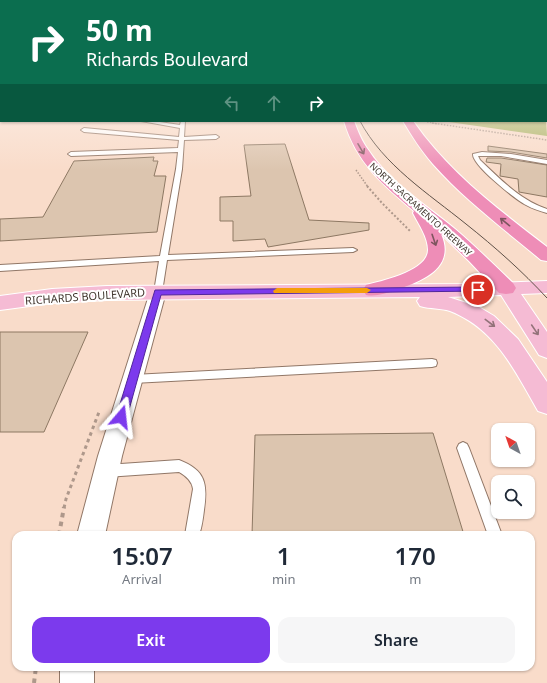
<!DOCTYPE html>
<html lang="en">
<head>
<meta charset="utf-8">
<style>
	:root { --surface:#fff; --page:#f6f6f7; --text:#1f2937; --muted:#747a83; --accent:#7c3aed }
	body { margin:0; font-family:"Noto Sans",sans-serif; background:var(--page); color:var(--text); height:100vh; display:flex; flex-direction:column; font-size:15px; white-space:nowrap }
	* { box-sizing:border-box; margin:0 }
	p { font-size:13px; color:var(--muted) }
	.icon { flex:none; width:22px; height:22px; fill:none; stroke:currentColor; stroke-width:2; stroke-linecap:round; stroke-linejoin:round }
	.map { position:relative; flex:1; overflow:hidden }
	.side { position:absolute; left:12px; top:531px; width:523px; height:140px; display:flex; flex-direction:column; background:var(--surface); border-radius:12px; box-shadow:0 1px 3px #0004 }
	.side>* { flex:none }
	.top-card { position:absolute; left:0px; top:0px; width:547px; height:122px; box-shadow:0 1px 3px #0004; background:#0b6e4f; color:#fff; overflow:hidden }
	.needle { width:26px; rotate:320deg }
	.tools { position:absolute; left:491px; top:423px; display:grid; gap:8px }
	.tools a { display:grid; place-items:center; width:44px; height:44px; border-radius:8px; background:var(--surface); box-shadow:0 1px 3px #0004; font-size:20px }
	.pin { position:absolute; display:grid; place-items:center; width:34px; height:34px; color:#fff; margin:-17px; border:2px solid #fff; border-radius:50%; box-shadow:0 1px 4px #0007 }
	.me { position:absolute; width:44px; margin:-22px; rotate:17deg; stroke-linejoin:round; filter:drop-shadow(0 0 3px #0008) }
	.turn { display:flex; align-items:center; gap:14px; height:84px; padding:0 20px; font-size:18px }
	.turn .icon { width:52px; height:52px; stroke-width:2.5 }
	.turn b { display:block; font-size:28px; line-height:34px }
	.lanes { display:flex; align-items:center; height:38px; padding:0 20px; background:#0003; justify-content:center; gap:20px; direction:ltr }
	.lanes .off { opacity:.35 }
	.eta { display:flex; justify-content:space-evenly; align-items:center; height:68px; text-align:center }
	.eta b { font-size:24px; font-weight:600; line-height:28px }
	.button { display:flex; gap:8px; margin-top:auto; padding:8px 20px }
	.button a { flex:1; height:46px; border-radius:12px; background:var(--accent); color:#fff; font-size:16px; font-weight:600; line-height:46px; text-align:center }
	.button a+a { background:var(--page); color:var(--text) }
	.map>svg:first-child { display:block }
	.forest { fill:#a8b261 }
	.building { fill:#dcc5af; stroke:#8d7863 }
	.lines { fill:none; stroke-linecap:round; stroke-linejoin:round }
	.service-casing { stroke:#917767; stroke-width:2 }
	.minor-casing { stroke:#917767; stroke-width:2 }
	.primary-casing { stroke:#fff; stroke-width:2 }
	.motorway-casing { stroke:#fff; stroke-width:2 }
	.path-far4 { stroke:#ae988b; stroke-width:1; stroke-dasharray:1.5 1.5; stroke-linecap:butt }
	.path-far3 { stroke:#ae988b; stroke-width:1.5; stroke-dasharray:1.5 1.5; stroke-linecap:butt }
	.path-far2 { stroke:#ae988b; stroke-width:2; stroke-dasharray:2 2; stroke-linecap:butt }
	.path-far1 { stroke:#ae988b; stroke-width:3; stroke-dasharray:3.5 3.5; stroke-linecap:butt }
	.path { stroke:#ae988b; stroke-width:4; stroke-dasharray:4.5 4.5; stroke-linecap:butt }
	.service { fill:#fff; fill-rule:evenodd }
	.minor { fill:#fff; fill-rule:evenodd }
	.primary { fill:#f5bbd4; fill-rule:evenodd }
	.motorway { fill:#ee8db7; fill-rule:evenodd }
	.tram { stroke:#5e5047; stroke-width:1 }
	.oneway { stroke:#7e555f }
	.oneway2 { stroke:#937279 }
	.route { fill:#7c3aed; stroke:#51269a }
	.slow { fill:#f59e0b }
	.labels { text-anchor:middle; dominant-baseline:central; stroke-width:4; stroke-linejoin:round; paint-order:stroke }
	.far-street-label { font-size:9px; fill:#42372f; stroke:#fff }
	.street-label { font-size:11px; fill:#42372f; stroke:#fff }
</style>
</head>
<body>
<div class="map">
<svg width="547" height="683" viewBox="0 0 547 683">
	<rect width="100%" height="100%" fill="#f9dcca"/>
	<path class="forest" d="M546 119 547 136 442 121H546Z"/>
	<path class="building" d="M285 144 309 220 369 223V230L268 247 265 239 233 241V221H220V197L251 196 244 145Z
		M488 146 547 154V158L511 152 488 151Z
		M154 157 153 161H158L154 176H166L157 232 0 241V219L43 217 74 161Z
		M487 158H501L547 165V197L519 192 518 179 500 176 501 164 486 162Z
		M0 332H88L44 432H0Z
		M433 433 464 535H252L255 435Z"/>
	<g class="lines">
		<g class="service-casing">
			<path id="service" d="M141 121H153L180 125 181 121H185L184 137 216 135 219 137 216 139 184 140 182 169 168 255 353 248 357 250 353 252 167 260 162 292 158 295 154 292 159 261 0 271V265L160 256 176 169 178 152 71 156 68 154 71 152 178 148 179 140 84 132 81 130 84 128 179 137 180 128Z
				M482 152 511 154 547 160V164L501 156H478L480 160C500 179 520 200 547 209V213C540 211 533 209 526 205 515 199 472 165 473 154Z
				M432 359 436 360 437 363 436 366 432 367 133 383 129 382 128 379 129 376 133 375Z
				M463 442 467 444 469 448 502 535H488L457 448 459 444Z
				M179 460C205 470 208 483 204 510 203 518 202 527 199 535H185L193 489C192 481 186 476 179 472L106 477 101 475 100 471 101 467 106 465Z"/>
		</g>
		<g class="minor-casing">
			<path id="minor" d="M158 286 164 288 166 292 122 456 105 535H77L98 456 150 292 152 288Z
				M60 667H94V683H60Z"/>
		</g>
		<g class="primary-casing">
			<path id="primary" d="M547 281V293L521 294 547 332V358L539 355 501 295 448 297 479 307 494 316 518 339 547 382V414L538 411C515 371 496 329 450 311 441 308 430 309 420 306L417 301 420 297 107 300 52 303 0 310V296L52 289 107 286 464 284Z"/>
		</g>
		<g class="motorway-casing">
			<path id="motorway" d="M344 121H354C358 132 362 142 369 151 390 183 426 205 455 229 475 246 494 265 513 283L516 288 513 293 506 294 499 293 469 261 441 234C456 268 422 281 396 290 386 293 376 297 366 295L363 290 366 285C382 281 428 271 428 250 428 237 419 225 413 213L414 211C383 185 356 162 344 121Z
				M403 121H413C449 173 498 209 547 247V261L541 260C504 229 465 200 433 164 421 150 412 136 403 121Z"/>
		</g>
		<path class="path-far4" d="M427 122 438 124"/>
		<path class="path-far3" d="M432 123 547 140
			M356 170 368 187"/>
		<path class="path-far2" d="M367 186 382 203 411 232"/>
		<path class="path-far1" d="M64 508 66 499 99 412"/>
		<path class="path" d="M59 535 64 507
			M34 683 36 667"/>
		<use href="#service" class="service"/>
		<use href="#minor" class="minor"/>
		<use href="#primary" class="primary"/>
		<use href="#motorway" class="motorway"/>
		<path class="tram" d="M360 121C383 165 429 194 466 224 495 247 522 271 547 298"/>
	</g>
	<defs><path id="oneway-shaft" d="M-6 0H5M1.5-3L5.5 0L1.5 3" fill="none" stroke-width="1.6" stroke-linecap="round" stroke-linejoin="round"/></defs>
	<g class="oneway">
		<use href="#oneway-shaft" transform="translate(361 149) rotate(60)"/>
		<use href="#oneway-shaft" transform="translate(505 222) rotate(-141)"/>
		<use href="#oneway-shaft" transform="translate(434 240) rotate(71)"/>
	</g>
	<g class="oneway2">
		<use href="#oneway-shaft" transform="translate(490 323) rotate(37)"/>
		<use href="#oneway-shaft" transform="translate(535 330) rotate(56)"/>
	</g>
	<linearGradient id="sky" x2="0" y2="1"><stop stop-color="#7dbdf0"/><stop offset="0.44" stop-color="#fcefe7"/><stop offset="1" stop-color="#fcefe7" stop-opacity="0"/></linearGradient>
	<rect width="547" height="170" fill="url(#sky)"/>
	<path class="route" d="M478 287 482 290 481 291 161 295 127 417 125 421 121 422 118 421 116 417 155 290Z"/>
	<path class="slow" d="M277 288H367L371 290 367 293H274L273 291Z"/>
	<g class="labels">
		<g class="far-street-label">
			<text transform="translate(421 209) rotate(42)">NORTH SACRAMENTO FREEWAY</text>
		</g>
		<g class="street-label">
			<text transform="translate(85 296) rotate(-4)">RICHARDS BOULEVARD</text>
		</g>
	</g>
</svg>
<div class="tools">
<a><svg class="needle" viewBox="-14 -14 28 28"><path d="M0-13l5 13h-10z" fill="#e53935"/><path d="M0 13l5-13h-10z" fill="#747a83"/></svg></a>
<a><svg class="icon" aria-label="search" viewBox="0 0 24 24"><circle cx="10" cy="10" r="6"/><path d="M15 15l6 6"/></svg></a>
</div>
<div class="pin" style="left:478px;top:290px;background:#d93025"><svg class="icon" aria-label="arrive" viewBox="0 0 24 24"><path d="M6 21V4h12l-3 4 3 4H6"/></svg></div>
<svg class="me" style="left:121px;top:417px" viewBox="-20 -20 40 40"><path d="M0-17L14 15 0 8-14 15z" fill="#7c3aed" stroke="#fff" stroke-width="4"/></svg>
<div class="top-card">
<div class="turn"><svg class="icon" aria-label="right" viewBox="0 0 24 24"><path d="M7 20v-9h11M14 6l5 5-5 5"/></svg><div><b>50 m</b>Richards Boulevard</div></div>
<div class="lanes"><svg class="icon off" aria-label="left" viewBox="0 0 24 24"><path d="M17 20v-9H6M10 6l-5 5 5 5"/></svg><svg class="icon off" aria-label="ahead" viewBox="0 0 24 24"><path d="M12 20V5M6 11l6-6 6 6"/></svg><svg class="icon" aria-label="right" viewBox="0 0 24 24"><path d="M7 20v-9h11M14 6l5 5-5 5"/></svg></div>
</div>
<section class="side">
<div class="eta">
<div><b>15:07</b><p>Arrival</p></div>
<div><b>1</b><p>min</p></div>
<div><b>170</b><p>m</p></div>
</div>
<div class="button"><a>Exit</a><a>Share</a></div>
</section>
</div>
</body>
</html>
